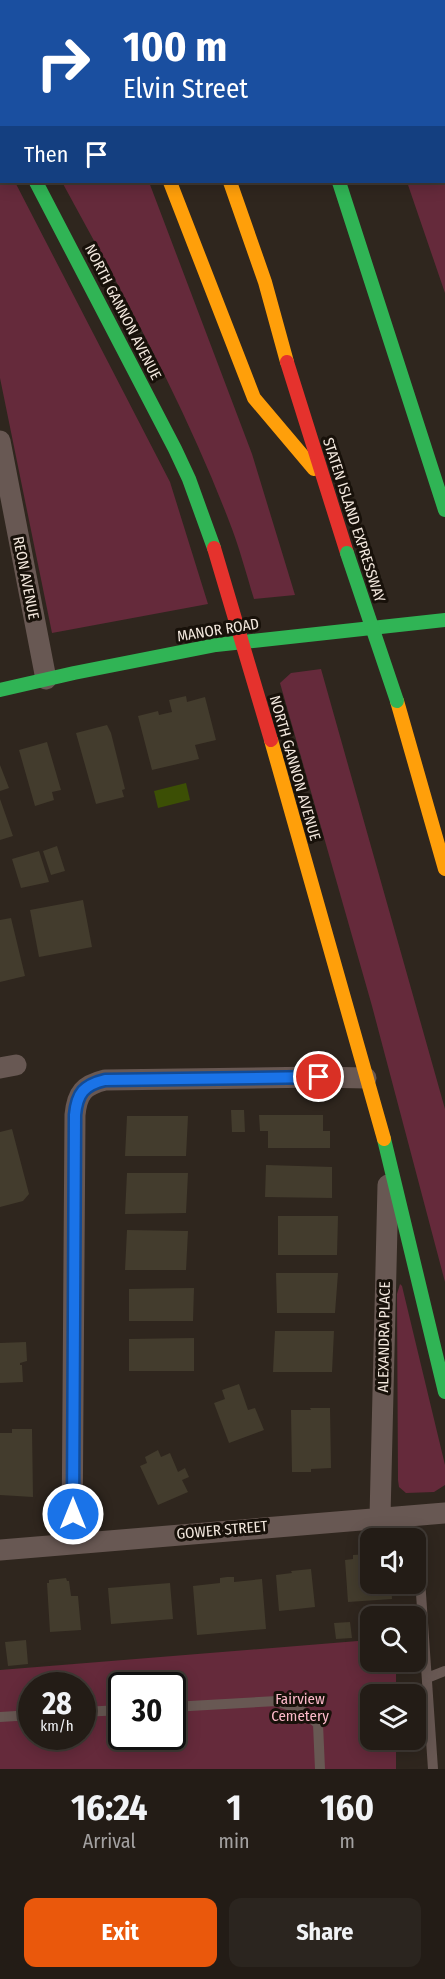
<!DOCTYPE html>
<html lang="en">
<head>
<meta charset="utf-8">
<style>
	:root { --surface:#231c16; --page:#2b251f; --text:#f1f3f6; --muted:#a3a1a1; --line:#403a35; --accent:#ea580c }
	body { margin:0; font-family:"Fira Sans Condensed",sans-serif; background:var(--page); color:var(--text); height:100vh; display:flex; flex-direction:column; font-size:22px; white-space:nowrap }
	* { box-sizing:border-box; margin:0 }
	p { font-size:20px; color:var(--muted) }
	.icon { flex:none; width:33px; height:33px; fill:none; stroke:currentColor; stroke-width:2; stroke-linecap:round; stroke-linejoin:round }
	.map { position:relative; height:1769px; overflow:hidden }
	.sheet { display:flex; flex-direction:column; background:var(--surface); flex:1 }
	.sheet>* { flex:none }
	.top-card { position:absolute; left:0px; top:0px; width:446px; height:183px; box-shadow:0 3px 15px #0003,0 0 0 2px var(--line); background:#1a4fa0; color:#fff; overflow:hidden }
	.fabs { position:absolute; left:360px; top:1528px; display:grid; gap:12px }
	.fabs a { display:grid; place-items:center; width:66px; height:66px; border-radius:12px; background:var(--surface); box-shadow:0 3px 15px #0003,0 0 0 2px var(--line); font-size:30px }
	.speed { position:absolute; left:18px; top:1672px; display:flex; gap:12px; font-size:30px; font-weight:700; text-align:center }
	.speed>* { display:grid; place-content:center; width:78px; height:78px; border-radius:50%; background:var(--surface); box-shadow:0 3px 15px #0003,0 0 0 2px var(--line); line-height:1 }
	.speed small { font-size:15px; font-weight:400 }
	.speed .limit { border:3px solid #111; border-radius:9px; background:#fff; color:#111 }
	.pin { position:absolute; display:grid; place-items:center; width:51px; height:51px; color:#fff; margin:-26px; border:3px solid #fff; border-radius:50%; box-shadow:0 2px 6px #0007 }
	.me { position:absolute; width:66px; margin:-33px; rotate:0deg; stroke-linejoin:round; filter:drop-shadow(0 0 4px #0008) }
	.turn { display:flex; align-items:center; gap:21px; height:126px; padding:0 24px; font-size:27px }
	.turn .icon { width:78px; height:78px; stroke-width:2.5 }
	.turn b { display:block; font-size:42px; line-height:51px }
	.then { display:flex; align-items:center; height:57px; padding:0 24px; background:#0003; gap:12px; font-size:22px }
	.eta { display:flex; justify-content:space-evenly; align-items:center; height:102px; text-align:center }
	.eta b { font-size:36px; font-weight:700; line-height:42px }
	.button { display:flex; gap:12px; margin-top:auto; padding:12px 24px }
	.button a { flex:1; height:69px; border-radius:12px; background:var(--accent); color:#fff; font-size:24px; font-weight:700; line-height:69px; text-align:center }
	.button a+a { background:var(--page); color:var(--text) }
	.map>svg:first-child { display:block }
	.green { fill:#652a3b; fill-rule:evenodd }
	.water { fill:#3c4f05 }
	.building { fill:#433c2d }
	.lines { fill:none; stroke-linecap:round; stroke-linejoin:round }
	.path { stroke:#6a5e5a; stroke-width:4; stroke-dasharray:6 3; stroke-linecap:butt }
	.lane { stroke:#685853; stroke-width:10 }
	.street { stroke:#685853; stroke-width:21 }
	.fast { stroke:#30b455; stroke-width:14 }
	.slow { stroke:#ff9f0a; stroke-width:14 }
	.jam { stroke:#e5322d; stroke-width:14 }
	.fast-bridge { stroke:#30b455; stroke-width:14 }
	.route-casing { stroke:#114b97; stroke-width:15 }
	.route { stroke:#1a73e8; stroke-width:10 }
	.labels { text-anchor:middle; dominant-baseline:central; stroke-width:6; stroke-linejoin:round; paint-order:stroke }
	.street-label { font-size:15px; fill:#f3e8de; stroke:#18110a }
	.park-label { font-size:15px; fill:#fcbaca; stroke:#18110a }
</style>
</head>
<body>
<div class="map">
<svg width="445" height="1769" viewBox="0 0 445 1769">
	<rect width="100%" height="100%" fill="#2f261e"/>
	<path class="green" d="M345 0H445V293L407 182H444V2H345Z
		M0 153 2 182H15L170 482 208 604 52 633 0 378Z
		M62 182H149L252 454 295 595 254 599C246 573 239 546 229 521 184 403 122 292 62 182Z
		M321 669 445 1109V1282L372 1006 280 683 291 673Z
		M400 1284 402 1286 445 1465V1485L434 1492 406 1493 399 1487 398 1480 397 1294Z
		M370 1640V1662H396V1695H370V1740H396V1769H0V1670ZM32 1686H82V1737H32ZM122 1686H172V1737H122Z"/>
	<path class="water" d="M186 783 190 800 158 808 154 791Z"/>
	<path class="building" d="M186 696 187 702 205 697 216 740 195 745 199 759 152 770 138 716 158 711 159 715 172 712 169 700Z
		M107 725 111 733 125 789 122 790 124 797 96 804 76 733Z
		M47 742 61 790 52 792 54 800 35 806 19 750Z
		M0 765 9 788 0 791Z
		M0 799 13 836 0 840Z
		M57 846 65 871 51 875 43 851Z
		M39 851 49 882 21 888 12 859Z
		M83 900 92 947 39 957 30 910Z
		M11 918 25 976 0 982V920Z
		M231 1110H244L245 1132H232Z
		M259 1115H323V1131H330V1148H268V1131H260Z
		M127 1116H188L186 1156H125Z
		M12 1129 29 1194 23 1201 0 1207V1132Z
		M266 1165 332 1167V1198L265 1197Z
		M127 1173H188L186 1213 125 1214Z
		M278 1216H338L337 1255H278Z
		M127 1230 188 1231 186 1270H125Z
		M276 1273H338L335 1313H277Z
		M194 1288 193 1321H129V1289Z
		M275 1331H334L332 1372H273Z
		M194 1338V1371H129V1339Z
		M26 1342 27 1361 20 1363V1365H22L23 1382 0 1383V1343Z
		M239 1384 248 1410 255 1408 264 1430 229 1443 214 1403 225 1399 222 1390Z
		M310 1408H330L331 1468 311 1469V1472H292L291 1410H311Z
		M12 1429H32L33 1497 0 1495V1433H12Z
		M158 1450 161 1457 170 1453 178 1472 185 1468 189 1477 182 1480 188 1492 158 1505 140 1466 147 1463 145 1457Z
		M370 1554V1584H391L392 1599 348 1602 345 1560 353 1559V1555Z
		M311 1569 315 1607 279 1611 276 1575 292 1573 291 1571Z
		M227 1577H234V1582L262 1579 266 1629 197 1635 193 1586 220 1583V1578Z
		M66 1578 67 1581H69L71 1596H78L81 1630 50 1632 47 1583H49V1580Z
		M170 1583 173 1619 111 1624 108 1588Z
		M350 1622 352 1638 336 1639 334 1623Z
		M26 1640 28 1664 8 1666 5 1642Z"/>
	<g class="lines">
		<path class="path" d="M413 0 414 2
			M444 43H445"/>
		<path class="lane" d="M420 1579 433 1769
			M427 1678 445 1671
			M172 1707 277 1701 301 1710 318 1724 320 1769
			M82 1712 122 1710
			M0 1717 32 1715"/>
		<path class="street" d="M0 441 46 679
			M0 1068 16 1065
			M380 1517 388 1185
			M72 1543 75 1115C77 1093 84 1085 105 1080L319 1077 366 1078
			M0 1550 445 1513"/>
		<path class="fast" d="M93 0 94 2
			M168 0 169 2
			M310 0V2
			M0 111 2 114
			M36 182 175 449 189 479 214 548
			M339 182 445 510
			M0 690 74 673 216 645 445 620
			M384 1139 445 1392"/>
		<path class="slow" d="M170 182 254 398 314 469
			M230 182 265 282 287 362
			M397 701 445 869
			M271 740 384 1139"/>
		<path class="jam" d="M277 0V2
			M287 362 347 553
			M214 548 271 740"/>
		<path class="fast-bridge" d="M347 553 397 701"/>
	</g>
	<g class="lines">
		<g class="route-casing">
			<path id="route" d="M73 1514 75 1115C77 1093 84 1085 105 1080L319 1077"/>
		</g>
		<use href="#route" class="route"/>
	</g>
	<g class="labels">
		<g class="street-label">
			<text transform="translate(123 312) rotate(63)">NORTH GANNON AVENUE</text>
			<text transform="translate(354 520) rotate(72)">STATEN ISLAND EXPRESSWAY</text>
			<text transform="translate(26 578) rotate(79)">REON AVENUE</text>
			<text transform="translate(218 630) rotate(-9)">MANOR ROAD</text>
			<text transform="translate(295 768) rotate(74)">NORTH GANNON AVENUE</text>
			<text transform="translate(384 1337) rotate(-89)">ALEXANDRA PLACE</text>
			<text transform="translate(222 1530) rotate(-5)">GOWER STREET</text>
		</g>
		<g class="park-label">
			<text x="300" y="1699">Fairview<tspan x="300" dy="17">Cemetery</tspan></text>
		</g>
	</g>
</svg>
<div class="fabs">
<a><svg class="icon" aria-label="sound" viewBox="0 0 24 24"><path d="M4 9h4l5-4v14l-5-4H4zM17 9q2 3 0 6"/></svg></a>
<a><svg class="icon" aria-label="search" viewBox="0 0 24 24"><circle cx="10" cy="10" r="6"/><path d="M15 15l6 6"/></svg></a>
<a><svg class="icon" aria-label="layers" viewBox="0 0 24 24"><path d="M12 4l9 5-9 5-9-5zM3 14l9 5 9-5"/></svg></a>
</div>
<div class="speed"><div>28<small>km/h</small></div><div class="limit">30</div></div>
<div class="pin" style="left:319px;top:1077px;background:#d93025"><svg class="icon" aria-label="arrive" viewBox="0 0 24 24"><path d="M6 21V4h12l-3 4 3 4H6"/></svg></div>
<svg class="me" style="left:73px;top:1514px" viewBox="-20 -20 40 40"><circle r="17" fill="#1a73e8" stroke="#fff" stroke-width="3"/><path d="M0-11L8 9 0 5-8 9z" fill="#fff"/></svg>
<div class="top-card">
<div class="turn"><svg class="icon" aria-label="right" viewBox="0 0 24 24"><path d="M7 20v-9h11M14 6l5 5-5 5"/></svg><div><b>100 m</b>Elvin Street</div></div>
<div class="then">Then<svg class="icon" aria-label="arrive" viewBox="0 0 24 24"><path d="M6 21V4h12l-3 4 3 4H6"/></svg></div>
</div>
</div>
<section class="sheet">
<div class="eta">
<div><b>16:24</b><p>Arrival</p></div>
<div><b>1</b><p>min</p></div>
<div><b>160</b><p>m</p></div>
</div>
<div class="button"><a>Exit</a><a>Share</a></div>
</section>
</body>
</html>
